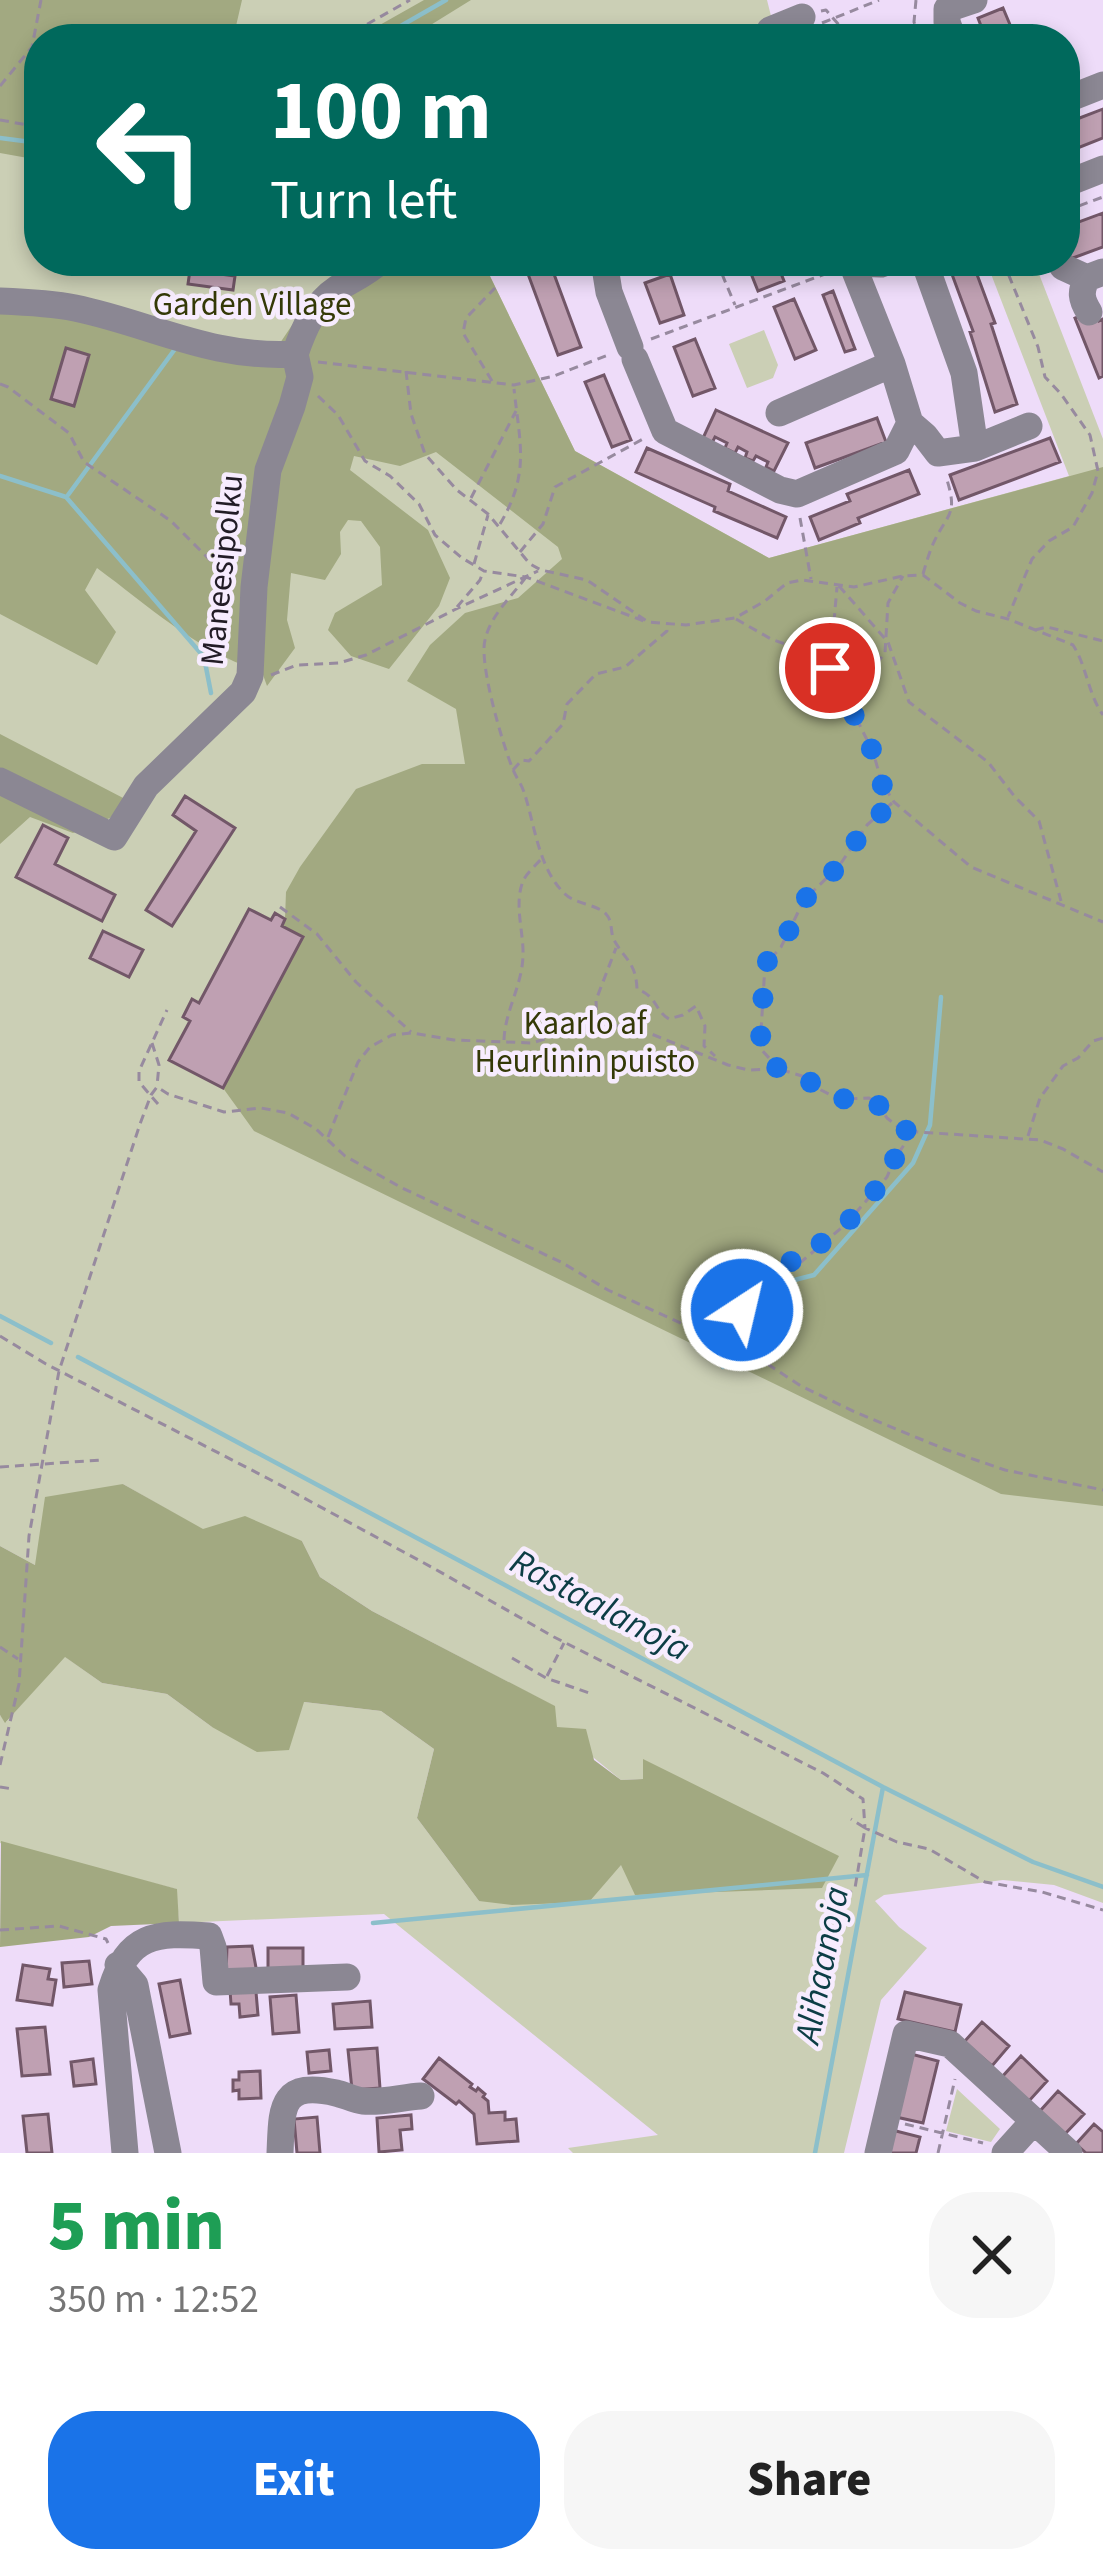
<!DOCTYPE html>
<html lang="en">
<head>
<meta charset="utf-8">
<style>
	:root { --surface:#fff; --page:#f6f6f6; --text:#222; --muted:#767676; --accent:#1a73e8 }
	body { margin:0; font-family:"Source Sans 3",sans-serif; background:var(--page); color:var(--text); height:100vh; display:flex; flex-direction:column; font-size:45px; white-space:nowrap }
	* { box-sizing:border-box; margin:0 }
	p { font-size:39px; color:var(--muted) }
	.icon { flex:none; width:66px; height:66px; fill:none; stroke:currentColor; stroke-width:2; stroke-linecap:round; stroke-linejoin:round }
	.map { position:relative; height:2153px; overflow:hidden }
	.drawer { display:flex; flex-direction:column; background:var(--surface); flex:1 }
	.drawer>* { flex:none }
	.hud { position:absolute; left:24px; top:24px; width:1056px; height:252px; border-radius:48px; box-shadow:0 6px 18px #0003; background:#00695c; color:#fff; overflow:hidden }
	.pin { position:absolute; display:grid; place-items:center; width:102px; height:102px; color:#fff; margin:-51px; border:6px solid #fff; border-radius:50%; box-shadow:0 3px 12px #0007 }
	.me { position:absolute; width:132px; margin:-66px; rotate:35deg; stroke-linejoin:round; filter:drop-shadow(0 0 9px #0008) }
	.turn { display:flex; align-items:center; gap:42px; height:252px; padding:0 48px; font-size:54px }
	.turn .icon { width:156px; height:156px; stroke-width:2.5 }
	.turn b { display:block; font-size:84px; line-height:102px }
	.round { display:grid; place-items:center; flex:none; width:126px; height:126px; border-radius:48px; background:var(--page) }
	.summary { display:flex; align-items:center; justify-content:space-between; height:204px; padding:0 48px }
	h1 { font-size:72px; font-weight:800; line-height:90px; color:#1e9e55 }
	.cta { display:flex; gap:24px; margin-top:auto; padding:24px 48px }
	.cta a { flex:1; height:138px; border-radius:48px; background:var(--accent); color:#fff; font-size:48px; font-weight:800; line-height:138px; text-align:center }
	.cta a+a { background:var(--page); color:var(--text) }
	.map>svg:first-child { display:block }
	.green { fill:#cbcfb5 }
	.forest { fill:#a2a981 }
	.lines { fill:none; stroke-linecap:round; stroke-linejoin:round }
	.stream { stroke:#8cbfca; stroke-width:4.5 }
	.building { fill:#bfa0b2; stroke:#725768; stroke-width:3 }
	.path { stroke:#978a9f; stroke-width:3; stroke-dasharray:9 6; stroke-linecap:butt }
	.minor { stroke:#8b8793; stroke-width:27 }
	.route { stroke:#1a73e8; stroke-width:21; stroke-dasharray:0 37.8 }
	.labels { text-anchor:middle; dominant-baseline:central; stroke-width:9; stroke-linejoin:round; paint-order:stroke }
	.park-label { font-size:33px; fill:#343907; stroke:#f7ecfe }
	.street-label { font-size:33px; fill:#221c26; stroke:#f7ecfe }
	.water-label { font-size:36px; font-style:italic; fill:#0c3d45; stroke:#f7ecfe }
</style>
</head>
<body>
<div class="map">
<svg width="1103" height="2153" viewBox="0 0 1103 2153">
	<rect width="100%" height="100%" fill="#eedcf9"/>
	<path class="green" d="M0 0H767L773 24 734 39H39V261H491L488 272 575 451 769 558 1069 476 986 261H1034L1103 439V1903L1054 1885 1003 1880 884 1895 875 1901 899 1927 927 1948 881 2000 844 2153H573L568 2148 658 2135 384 1914 179 1923 176 1889 0 1843V1715L6 1722 64 1656 102 1683 167 1694 212 1727 304 1702 381 1711 434 1749 417 1818 479 1901 621 1864 821 1888 643 1761V1779L621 1780 556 1727 554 1706 372 1611 320 1577 302 1541 203 1530 123 1484 35 1565 0 1546Z
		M764 330 778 365 773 378 747 388 729 344Z
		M957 2089 1000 2129 991 2142 946 2131Z"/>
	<path class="forest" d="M0 0H242L233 39H39V160L0 153Z
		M424 0H471L408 39H355Z
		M488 272 575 451 769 558 1103 467V1506L1001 1494 254 1131 223 1088 302 937 282 926 285 919 286 892 300 867 356 789 422 764H465L456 709 407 681 430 645 465 613 518 598 562 559 558 547 436 452 400 466 354 456 350 470 428 530 450 578 439 606 389 669 351 656 328 630 335 613 382 585 380 547 361 521 348 520 340 532 341 554 325 580 291 573 287 620 295 648 267 686 262 672C198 652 150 607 97 568L85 590 116 632 97 665 0 614V297L221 344 280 343 307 303 384 274Z
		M0 734 127 800 110 818 73 833 30 817 0 844Z
		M123 1484 203 1529 245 1516 302 1541 320 1577 372 1611 555 1706 557 1727 586 1729 594 1760 621 1780 643 1779V1759L839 1856 822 1888 635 1895 621 1865 589 1902 512 1905 479 1901 417 1818 434 1749 381 1711 304 1702 289 1750 257 1752 212 1727 167 1694 102 1683 65 1657 5 1723 0 1715V1546L35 1565 45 1497Z
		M1 1841 177 1889 179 1923 111 1926 89 1937 0 1947Z"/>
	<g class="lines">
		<path class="stream" d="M378 39 446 0
			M0 138 39 143
			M0 476 66 497 204 657 211 693
			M68 495 175 349
			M0 1316 51 1343
			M78 1357 883 1787 1033 1862 1103 1887
			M723 1367 767 1287 814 1275 913 1163 930 1125 941 997
			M373 1923 867 1875
			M815 2153 883 1787"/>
	</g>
	<path class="building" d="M1003 8 1016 39H986L978 18Z
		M1103 109V138L1065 153V116L1074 113 1077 119Z
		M1103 213V247L1070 259 1065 248V227Z
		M746 261H776L784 281 758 291Z
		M972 261 995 323 991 324 1017 404 995 412 970 332 973 331 950 269Z
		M551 266 581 347 558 355 528 274Z
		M190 270 235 276 233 290 188 284Z
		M670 274 684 315 660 323 645 283Z
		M833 291 855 349 845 352 823 295Z
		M794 299 816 350 795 359 774 307Z
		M1095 310 1099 321 1103 319V376L1099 378 1075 318Z
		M695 339 715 388 693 396 674 347Z
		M66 348 89 355 74 406 51 399Z
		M604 375 631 440 612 447 585 382Z
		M716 410 788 443 774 471 766 467 768 462 756 456 753 461 745 458 747 452 738 447 735 453 725 448 727 443 715 437 712 443 703 438Z
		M877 418 886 442 815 468 806 443Z
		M1050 438 1060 462 959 500 950 475Z
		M647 448 730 484 728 491 786 517 777 538 714 511 715 507 636 472Z
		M909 470 919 494 858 518 860 523 819 540 810 517 850 501 847 494Z
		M185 796 235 828 172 926 146 910 196 831 173 815Z
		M43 825 68 838 55 864 115 895 102 921 16 877Z
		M249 909 271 920 275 913 285 919 282 926 303 937 223 1088 169 1060 190 1021 183 1017 192 999 199 1003Z
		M103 931 143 950 129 977 90 958Z
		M252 1946 257 1973 226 1974 227 1947Z
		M268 1948H303V1970L268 1973Z
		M89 1961 92 1984 64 1987 62 1963Z
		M23 1965 50 1969 48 1979 56 1980 52 2005 17 2000Z
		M180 1980 190 2033 170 2037 159 1984Z
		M230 1990 256 1992 258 2015 240 2017 239 2004H231Z
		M905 1992 961 2005 955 2032 898 2019Z
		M296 1995 299 2032 273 2034 270 1997Z
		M370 2001 372 2027 335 2029 333 2004Z
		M982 2022 1009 2046 992 2066 964 2042Z
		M45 2027 50 2074 22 2076 17 2029Z
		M377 2048 380 2088 352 2090 348 2050Z
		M329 2050 331 2071 309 2073 307 2052Z
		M911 2054 938 2061 923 2123 896 2117Z
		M1021 2056 1047 2081 1029 2101 1002 2077Z
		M439 2058 472 2084 470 2087 476 2091 478 2088 485 2094 483 2097 488 2101 489 2113 505 2112V2120L516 2119 518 2141 477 2144 474 2114 459 2101 456 2104 423 2079Z
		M93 2059 96 2084 74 2086 71 2062Z
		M260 2071 261 2098 239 2099V2090L233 2091V2080H239V2072Z
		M1058 2091 1084 2114 1065 2134 1040 2111Z
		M48 2114 52 2153H27L23 2116Z
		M411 2115 412 2129 400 2130 402 2150 379 2152 377 2118Z
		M317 2117 320 2153H297L294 2119Z
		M1094 2124 1103 2132V2153H1086L1076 2144Z
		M892 2130 920 2137 916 2153H887Z"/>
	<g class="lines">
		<path class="path" d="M916 0 914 22 920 39
			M821 11 826 10 839 25 844 39
			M822 23 879 0
			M341 39 410 0
			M862 39 889 28 892 39
			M0 86 32 47 41 0
			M0 120 39 127
			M1065 211 1103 197
			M1003 261 1038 347 1045 377 1061 394 1090 435 1098 471 1092 493 1073 527 1049 541 1032 559 1008 617
			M722 274 735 305
			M651 339 833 271
			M318 362 514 385 554 376 608 355
			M406 371 411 414 425 454 457 490 488 514 530 564 541 570 587 580 648 622 686 625 735 618 765 601 787 583 802 580 854 587 903 576 923 575 960 603 976 611 1008 619 1073 645C1087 667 1088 694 1103 715
			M492 381 463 333 466 318 495 288
			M0 384 8 387 69 433 84 462 171 521 231 581
			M318 396 338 415 365 461 390 476 419 504 435 535 462 558 484 571 526 577 644 621
			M471 498 516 411
			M800 518 811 579
			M500 524C530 473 520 445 514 389
			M520 552 543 524 555 487 643 439
			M474 564 488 515
			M923 574C926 564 929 553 933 544 947 513 959 516 946 477
			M526 577C512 596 490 616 485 640 479 664 502 742 512 767 515 776 521 783 524 792 535 825 538 868 565 894 575 904 596 904 606 914 613 921 610 932 614 940 626 961 636 963 637 989 657 996 655 1011 669 1019L683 1015 696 1006 705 1026 704 1046 715 1056
			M839 586 888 642 909 702 988 762 1015 797 1039 821 1061 901
			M457 607 480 580 483 572
			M736 619 771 639 819 656 834 673 873 752 882 783 894 802 971 867 1103 922
			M1035 630 1047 627 1103 641
			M830 667 837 587
			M271 675 297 665 339 663 366 655 454 610 538 571
			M848 699 885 653 888 603 903 576
			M513 770 522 760 529 761 563 724 567 704 596 674 625 667 667 631 666 627
			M280 907 317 934 356 982 411 1032
			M597 1025 596 1000 616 948
			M504 1040C505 1011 522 986 523 956 524 932 513 902 524 879 528 872 537 864 543 857
			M152 1043 159 1065 157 1086
			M779 1069 760 1048 765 965 781 947 804 900 839 866 867 825 892 803
			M158 1104 139 1082V1071L167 1010
			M1028 1136 1040 1098 1063 1066 1078 1058 1093 1041 1103 1038
			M328 1137 358 1062 370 1047 392 1035 412 1033 454 1040 532 1043 577 1029 614 1025 649 1033 728 1065 748 1070 779 1069 802 1076 821 1090 839 1099 869 1098 877 1103 887 1118 903 1131 1040 1140 1063 1149 1103 1172
			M0 1336 46 1364 269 1479 435 1569 554 1637 823 1773 863 1799 865 1828 897 1842 929 1849 985 1882 1042 1892 1103 1910
			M724 1342 763 1269 785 1261 801 1262 846 1224 887 1177 895 1158 911 1135
			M0 1467 101 1460
			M0 1647 18 1659
			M512 1658 546 1678 592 1694
			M547 1676 564 1643
			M0 1765 19 1684 29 1536 59 1371 140 1124 151 1095 157 1087 168 1094 224 1112 261 1108 288 1113 316 1129 345 1156 402 1188 561 1262 608 1290 760 1359 801 1386 855 1412 947 1450 1005 1470 1103 1490
			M0 1787 13 1789
			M833 1906 855 1888 865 1828 851 1819
			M0 1930 59 1926 106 1939 108 1943
			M905 2124 983 2143
			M938 2153 955 2079"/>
		<path class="minor" d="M767 39 770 30 802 17
			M953 39 947 22V9L974 0
			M1065 100 1103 85
			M1065 184 1103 169
			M604 261 609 292 630 347
			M851 261 892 364 910 423
			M924 261 964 373 975 448
			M1059 261 1063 267 1087 278
			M852 263 881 264 889 261
			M0 301C25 302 50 303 75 308 152 324 211 359 295 354 304 328 314 304 338 288 353 279 367 273 380 261
			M1089 312C1081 299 1080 292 1087 278L1103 272
			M635 359 665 431 780 490 797 494 896 451 910 423
			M779 413 892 364
			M910 423 925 436 938 453 975 448 1029 426
			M0 781 114 837 146 786 243 692 250 676 254 587 268 470 292 406 300 377 295 354
			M118 1965 135 1985 168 2153
			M125 2153 111 1990C128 1934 155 1932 209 1936L213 1947 216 1982 347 1977
			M280 2153C282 2109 279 2080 336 2093 345 2095 354 2100 363 2101 381 2103 403 2097 421 2096
			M878 2153 906 2034 950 2044 1069 2153
			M1005 2153 1034 2121"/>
	</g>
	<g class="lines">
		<path class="route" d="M742 1310 763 1269 784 1261 802 1262 815 1248 846 1224 887 1177 895 1158 912 1133 893 1124 877 1103 869 1098 839 1099 821 1090 802 1076 779 1070 760 1048 765 964 781 947 804 900 839 866 867 825 894 802 881 783 873 752 830 668"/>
	</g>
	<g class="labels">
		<g class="park-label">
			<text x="252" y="304">Garden Village</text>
			<text x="585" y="1023">Kaarlo af<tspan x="585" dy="38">Heurlinin puisto</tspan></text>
		</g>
		<g class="street-label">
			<text transform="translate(222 570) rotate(-84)">Maneesipolku</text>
		</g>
		<g class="water-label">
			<text transform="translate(600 1605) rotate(28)">Rastaalanoja</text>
			<text transform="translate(822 1965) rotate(-79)">Alihaanoja</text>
		</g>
	</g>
</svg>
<div class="pin" style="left:830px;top:668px;background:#d93025"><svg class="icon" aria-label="arrive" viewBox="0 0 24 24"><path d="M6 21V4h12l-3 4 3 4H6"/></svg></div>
<svg class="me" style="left:742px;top:1310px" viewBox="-20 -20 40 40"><circle r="17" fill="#1a73e8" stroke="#fff" stroke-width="3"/><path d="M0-11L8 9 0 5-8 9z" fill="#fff"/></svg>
<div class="hud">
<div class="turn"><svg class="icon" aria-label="left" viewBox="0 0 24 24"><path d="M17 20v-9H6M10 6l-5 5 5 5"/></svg><div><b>100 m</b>Turn left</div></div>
</div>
</div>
<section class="drawer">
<div class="summary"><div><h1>5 min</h1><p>350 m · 12:52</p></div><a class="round"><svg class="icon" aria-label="close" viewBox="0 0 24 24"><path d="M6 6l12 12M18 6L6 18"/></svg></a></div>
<div class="cta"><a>Exit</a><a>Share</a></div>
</section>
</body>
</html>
